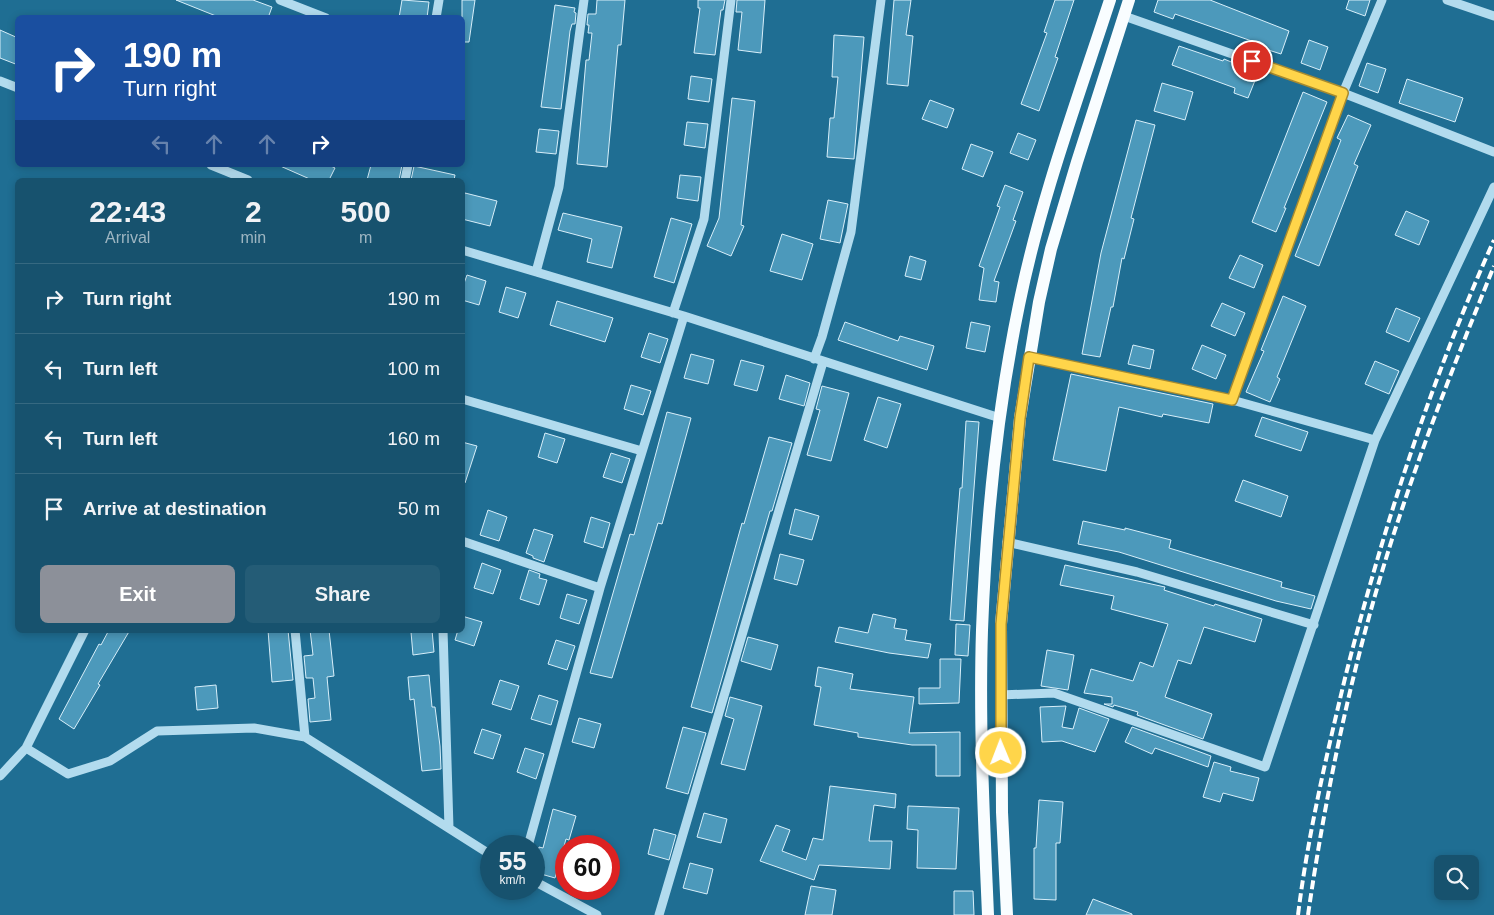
<!DOCTYPE html>
<html lang="en">
<head>
<meta charset="utf-8">
<style>
	:root { --surface:#17526e; --page:#245c76; --text:#f1f3f6; --muted:#9eb6c2; --line:#366981; --accent:#8c9099 }
	body { margin:0; font-family:Helvetica,sans-serif; background:var(--page); color:var(--text); height:100vh; display:flex; flex-direction:column; font-size:19px; white-space:nowrap }
	* { box-sizing:border-box; margin:0 }
	p { font-size:16px; color:var(--muted) }
	.icon { flex:none; width:28px; height:28px; fill:none; stroke:currentColor; stroke-width:2; stroke-linecap:round; stroke-linejoin:round }
	.map { position:relative; flex:1; overflow:hidden }
	.panel { position:absolute; left:15px; top:178px; width:450px; height:455px; display:flex; flex-direction:column; background:var(--surface); border-radius:8px; box-shadow:0 2px 8px #0003 }
	.panel>* { flex:none }
	.hud { position:absolute; left:15px; top:15px; width:450px; height:152px; border-radius:8px; box-shadow:0 2px 8px #0003; background:#1a4fa0; color:#fff; overflow:hidden }
	.tools { position:absolute; left:1434px; top:855px; display:grid; gap:10px }
	.tools a { display:grid; place-items:center; width:45px; height:45px; border-radius:8px; background:var(--surface); box-shadow:0 2px 8px #0003; font-size:25px }
	.speed { position:absolute; left:480px; top:835px; display:flex; gap:10px; font-size:25px; font-weight:700; text-align:center }
	.speed>* { display:grid; place-content:center; width:65px; height:65px; border-radius:50%; background:var(--surface); box-shadow:0 2px 8px #0003; line-height:1 }
	.speed small { font-size:12px; font-weight:400 }
	.speed .limit { border:8px solid #d22; background:#fff; color:#111 }
	.pin { position:absolute; display:grid; place-items:center; width:42px; height:42px; color:#fff; margin:-21px; border:2px solid #fff; border-radius:50%; box-shadow:0 1px 5px #0007 }
	.me { position:absolute; width:55px; margin:-28px; rotate:359deg; stroke-linejoin:round; filter:drop-shadow(0 0 4px #0008) }
	.turn { display:flex; align-items:center; gap:18px; height:105px; padding:0 25px; font-size:22px }
	.turn .icon { width:65px; height:65px; stroke-width:2.5 }
	.turn b { display:block; font-size:35px; line-height:42px }
	.lanes { display:flex; align-items:center; height:48px; padding:0 25px; background:#0003; justify-content:center; gap:25px; direction:ltr }
	.lanes .off { opacity:.35 }
	.eta { display:flex; justify-content:space-evenly; align-items:center; height:85px; text-align:center }
	.eta b { font-size:30px; font-weight:700; line-height:35px }
	.cta { display:flex; gap:10px; margin-top:auto; padding:10px 25px }
	.cta a { flex:1; height:58px; border-radius:8px; background:var(--accent); color:#fff; font-size:20px; font-weight:700; line-height:58px; text-align:center }
	.cta a+a { background:var(--page); color:var(--text) }
	ul { padding:0; list-style:none }
	li { display:flex; align-items:center; gap:15px; height:70px; padding:0 25px; border-top:1px solid var(--line) }
	li div { flex:1 }
	li b { display:block; font-size:19px }
	li em { font-style:normal }
	.map>svg:first-child { display:block }
	.building { fill:#4c99bb; stroke:#d8effa }
	.lines { fill:none; stroke-linecap:round; stroke-linejoin:round }
	.minor { stroke:#b2dbee; stroke-width:9 }
	.major { stroke:#f9fdff; stroke-width:12 }
	.rail { stroke:#fff; stroke-width:4; stroke-dasharray:9 4; stroke-linecap:butt }
	.route-casing { stroke:#a68a30; stroke-width:12 }
	.route { stroke:#ffd54a; stroke-width:9 }
</style>
</head>
<body>
<div class="map">
<svg width="1494" height="915" viewBox="0 0 1494 915">
	<rect width="100%" height="100%" fill="#1f6e93"/>
	<path class="building" d="M176 0H253L272 7 268 18H221Z
		M402 0 429 2 427 18H399Z
		M462 0H475L469 42H462Z
		M597 0H625L621 45H618L607 167 577 164 586 60H589L592 33H588L589 25H587L588 14H596Z
		M698 0H725L723 10H721L715 55 694 53 700 8H698Z
		M737 0H765L761 53 738 50 742 12H736Z
		M894 0H911L906 35 913 36 908 86 887 84Z
		M1055 0H1074L1055 57 1058 58 1039 111 1021 104 1047 33 1044 32Z
		M1158 0H1210L1289 31 1281 54 1262 48 1263 45 1175 14 1173 19 1154 12Z
		M1349 0H1370L1365 16 1346 9Z
		M555 5 575 8 574 12 576 13 575 24H572L570 31 561 109 541 107Z
		M0 30 18 38V65L0 58Z
		M834 35 864 37 854 159 827 157 830 118H834L838 77H832Z
		M1309 40 1328 47 1320 70 1301 63Z
		M1179 46 1223 61 1224 59 1258 73 1248 98 1234 93 1235 88 1172 65Z
		M1367 63 1386 69 1378 93 1359 86Z
		M691 76 712 79 709 102 688 99Z
		M1407 79 1463 98 1455 122 1399 103Z
		M1162 83 1193 92 1185 120 1154 111Z
		M1303 92 1327 102 1284 208H1286L1276 232 1252 222Z
		M732 98 755 101 741 225 744 226 731 256 707 246 719 218Z
		M930 100 954 109 947 128 922 119Z
		M1348 115 1371 125 1354 164 1358 166 1319 266 1295 256 1341 140 1337 138Z
		M1136 120 1155 125 1131 218 1134 219 1124 259 1122 258 1113 307H1111L1100 357 1082 354 1101 253Z
		M687 122 708 124 705 148 684 145Z
		M539 129 559 131 556 154 536 152Z
		M1018 133 1036 140 1028 160 1010 153Z
		M971 144 993 152 983 177 962 169Z
		M278 165H329L335 168 329 180H312Z
		M371 165H402L399 180H367Z
		M414 166 455 175 454 180H411Z
		M680 175 701 177 698 201 677 198Z
		M1005 185 1023 192 1013 220 1016 221 994 281 999 282 996 302 979 300 984 268 979 266 1000 207 997 206Z
		M465 193 497 201 490 226 462 219V203Z
		M828 200 848 204 840 243 820 239Z
		M1406 211 1429 221 1419 245 1395 235Z
		M563 213 622 227 612 268 587 262 592 239 558 230Z
		M671 218 692 224 674 283 654 277Z
		M782 234 813 244 802 280 770 271Z
		M1240 255 1263 265 1254 288 1229 278Z
		M910 256 926 261 921 280 905 276Z
		M467 275 486 281 479 305 462 300V289Z
		M506 287 526 293 518 318 499 312Z
		M1283 296 1306 306 1277 377 1280 379 1270 402 1246 392 1264 351 1261 350Z
		M557 301 613 318 605 342 550 325Z
		M1222 303 1245 313 1235 336 1211 326Z
		M1396 308 1420 318 1409 342 1386 332Z
		M845 322 898 341 900 336 934 346 927 370 838 340Z
		M971 322 990 326 985 352 966 348Z
		M649 333 668 339 660 363 641 357Z
		M1133 345 1154 350 1150 369 1128 364Z
		M1202 345 1226 355 1216 379 1192 369Z
		M691 354 714 360 708 384 684 378Z
		M741 360 764 366 757 391 734 385Z
		M1375 361 1399 371 1389 394 1365 384Z
		M1071 374 1213 404 1209 423 1163 414 1162 417 1119 407 1106 471 1053 460Z
		M786 375 810 383 804 406 779 399Z
		M631 385 651 391 643 415 624 409Z
		M822 386 849 393 831 461 807 455 820 410 816 409Z
		M878 397 901 404 887 448 864 440Z
		M667 412 691 418 662 524 658 523 612 678 590 673 630 534 634 535Z
		M1262 417 1308 432 1301 451 1255 436Z
		M966 421 979 422 964 621 950 620 955 549 960 488H962Z
		M545 433 565 439 557 463 538 457Z
		M769 437 792 443 772 511H770L712 713 691 707 742 523 744 524Z
		M462 442 477 446 465 483H462Z
		M611 453 630 459 622 483 603 477Z
		M1243 480 1288 496 1281 517 1235 501Z
		M795 509 819 516 812 540 789 534Z
		M488 510 507 517 499 541 480 535Z
		M591 517 610 523 603 548 584 542Z
		M1083 521 1125 530V528L1171 540 1169 548 1282 582 1281 587 1315 596 1311 609 1276 601 1119 552 1078 544Z
		M534 529 553 535 544 562 533 558V556L526 553Z
		M780 554 804 560 797 585 774 579Z
		M482 563 501 570 493 594 474 588Z
		M1065 565 1165 587 1164 590 1214 606 1215 604 1262 619 1255 642 1204 627 1191 664 1178 660 1165 697 1212 714 1203 739 1137 715 1138 712 1114 705 1113 707 1104 704H1112V697L1084 693 1091 669 1133 681 1140 662 1153 667 1168 624 1111 609 1114 596 1060 585Z
		M529 570 540 574 539 578 547 580 539 605 520 599Z
		M567 594 587 600 579 624 560 618Z
		M873 614 896 619 894 628 907 630 905 640 931 644 928 658 889 653 835 642 839 627 868 633Z
		M462 616 482 622 474 646 455 640 458 630H462Z
		M956 624 970 625 968 656 955 655Z
		M109 630H130L98 684 100 685 74 729 59 719 99 644 101 645Z
		M268 630H288L293 680 272 682Z
		M310 630H329L334 676 327 677 331 720 310 722 308 699 315 698 313 678H306L304 656 313 655Z
		M432 630 434 652 413 655 411 632Z
		M748 637 778 645 771 670 741 661Z
		M556 640 575 646 567 670 548 664Z
		M1047 650 1074 655 1068 690 1041 686Z
		M940 659H961L959 703 919 704V688H940Z
		M818 667 853 674 850 689 914 697 909 733 960 732V776H936V745H912L858 737V733L814 725 821 687 815 686Z
		M429 675 432 707H435L440 746 441 769 422 771 414 699 410 700 408 677Z
		M500 680 519 686 511 710 492 704Z
		M216 685 218 708 197 710 195 687Z
		M539 695 558 701 551 725 531 719Z
		M730 697 762 706 745 770 721 764 734 719 725 716Z
		M1066 706 1062 727 1073 729 1079 708 1109 719 1095 752 1062 741 1042 742 1040 707Z
		M579 718 601 724 594 748 572 742Z
		M683 727 706 733 688 794 666 788Z
		M1132 727 1211 756 1208 767 1155 748 1152 754 1125 742Z
		M482 729 501 735 493 759 474 753Z
		M525 748 544 754 536 779 517 772Z
		M1214 762 1231 767 1230 771 1259 778 1253 801 1223 793 1220 802 1203 797Z
		M830 786 896 794 895 808 874 805 869 841H892L890 869 819 865 814 880 760 861 776 825 790 830 782 851 806 860 813 838 823 840Z
		M1039 800 1063 802 1060 843H1056V900L1034 899V848H1036Z
		M908 806 959 808 956 869 917 868 918 830 907 829Z
		M553 809 576 816 569 840 566 839 555 878 534 872 539 847 543 848Z
		M704 813 727 819 721 843 697 837Z
		M654 829 676 835 669 860 648 854Z
		M690 863 713 869 707 894 683 888Z
		M811 886 836 890 832 915H805Z
		M954 891H973L974 915H954Z
		M1093 899 1132 914V915H1086Z"/>
	<g class="lines">
		<path class="minor" d="M280 0 326 18
			M1447 0 1494 16
			M1124 16 1343 93 1494 152
			M436 18 439 0
			M0 81 18 88
			M211 165 248 180
			M405 180 408 165
			M462 250 684 316 1000 418
			M536 272 559 187 584 0
			M673 313 704 219 731 0
			M1029 357 1232 400 1375 440
			M814 359 822 337 851 232 881 0
			M462 399 642 451
			M1232 400 1343 93 1382 0
			M462 541 600 588
			M1007 542 1137 572 1314 625
			M295 630 305 737
			M443 630 449 828
			M1000 695 1054 693 1265 767 1375 440 1494 187
			M26 748 68 774 110 761 157 731 254 728 305 737 491 855
			M0 776 26 748 85 630
			M528 846 600 588 684 316
			M534 881 597 915
			M659 915 823 362"/>
		<path class="major" d="M988 915C984 820 979 725 982 630 986 521 997 411 1019 305 1040 201 1077 101 1110 0
			M1007 915 1002 812 1001 624 1020 418 1039 302 1051 249 1077 162 1129 0"/>
		<path class="rail" d="M1298 915C1308 834 1327 753 1346 674 1384 525 1431 380 1494 240
			M1308 915C1328 777 1358 638 1403 506 1430 425 1462 345 1494 266"/>
	</g>
	<g class="lines">
		<g class="route-casing">
			<path id="route" d="M1001 753V624L1020 418 1029 357 1232 400 1343 93 1252 61"/>
		</g>
		<use href="#route" class="route"/>
	</g>
</svg>
<div class="tools">
<a><svg class="icon" aria-label="search" viewBox="0 0 24 24"><circle cx="10" cy="10" r="6"/><path d="M15 15l6 6"/></svg></a>
</div>
<div class="speed"><div>55<small>km/h</small></div><div class="limit">60</div></div>
<div class="pin" style="left:1252px;top:61px;background:#d93025"><svg class="icon" aria-label="arrive" viewBox="0 0 24 24"><path d="M6 21V4h12l-3 4 3 4H6"/></svg></div>
<svg class="me" style="left:1001px;top:753px" viewBox="-20 -20 40 40"><circle r="17" fill="#ffd54a" stroke="#fff" stroke-width="3"/><path d="M0-11L8 9 0 5-8 9z" fill="#fff"/></svg>
<div class="hud">
<div class="turn"><svg class="icon" aria-label="right" viewBox="0 0 24 24"><path d="M7 20v-9h11M14 6l5 5-5 5"/></svg><div><b>190 m</b>Turn right</div></div>
<div class="lanes"><svg class="icon off" aria-label="left" viewBox="0 0 24 24"><path d="M17 20v-9H6M10 6l-5 5 5 5"/></svg><svg class="icon off" aria-label="ahead" viewBox="0 0 24 24"><path d="M12 20V5M6 11l6-6 6 6"/></svg><svg class="icon off" aria-label="ahead" viewBox="0 0 24 24"><path d="M12 20V5M6 11l6-6 6 6"/></svg><svg class="icon" aria-label="right" viewBox="0 0 24 24"><path d="M7 20v-9h11M14 6l5 5-5 5"/></svg></div>
</div>
<section class="panel">
<div class="eta">
<div><b>22:43</b><p>Arrival</p></div>
<div><b>2</b><p>min</p></div>
<div><b>500</b><p>m</p></div>
</div>
<ul>
<li><svg class="icon" aria-label="right" viewBox="0 0 24 24"><path d="M7 20v-9h11M14 6l5 5-5 5"/></svg><div><b>Turn right</b></div><em>190 m</em></li>
<li><svg class="icon" aria-label="left" viewBox="0 0 24 24"><path d="M17 20v-9H6M10 6l-5 5 5 5"/></svg><div><b>Turn left</b></div><em>100 m</em></li>
<li><svg class="icon" aria-label="left" viewBox="0 0 24 24"><path d="M17 20v-9H6M10 6l-5 5 5 5"/></svg><div><b>Turn left</b></div><em>160 m</em></li>
<li><svg class="icon" aria-label="arrive" viewBox="0 0 24 24"><path d="M6 21V4h12l-3 4 3 4H6"/></svg><div><b>Arrive at destination</b></div><em>50 m</em></li>
</ul>
<div class="cta"><a>Exit</a><a>Share</a></div>
</section>
</div>
</body>
</html>
